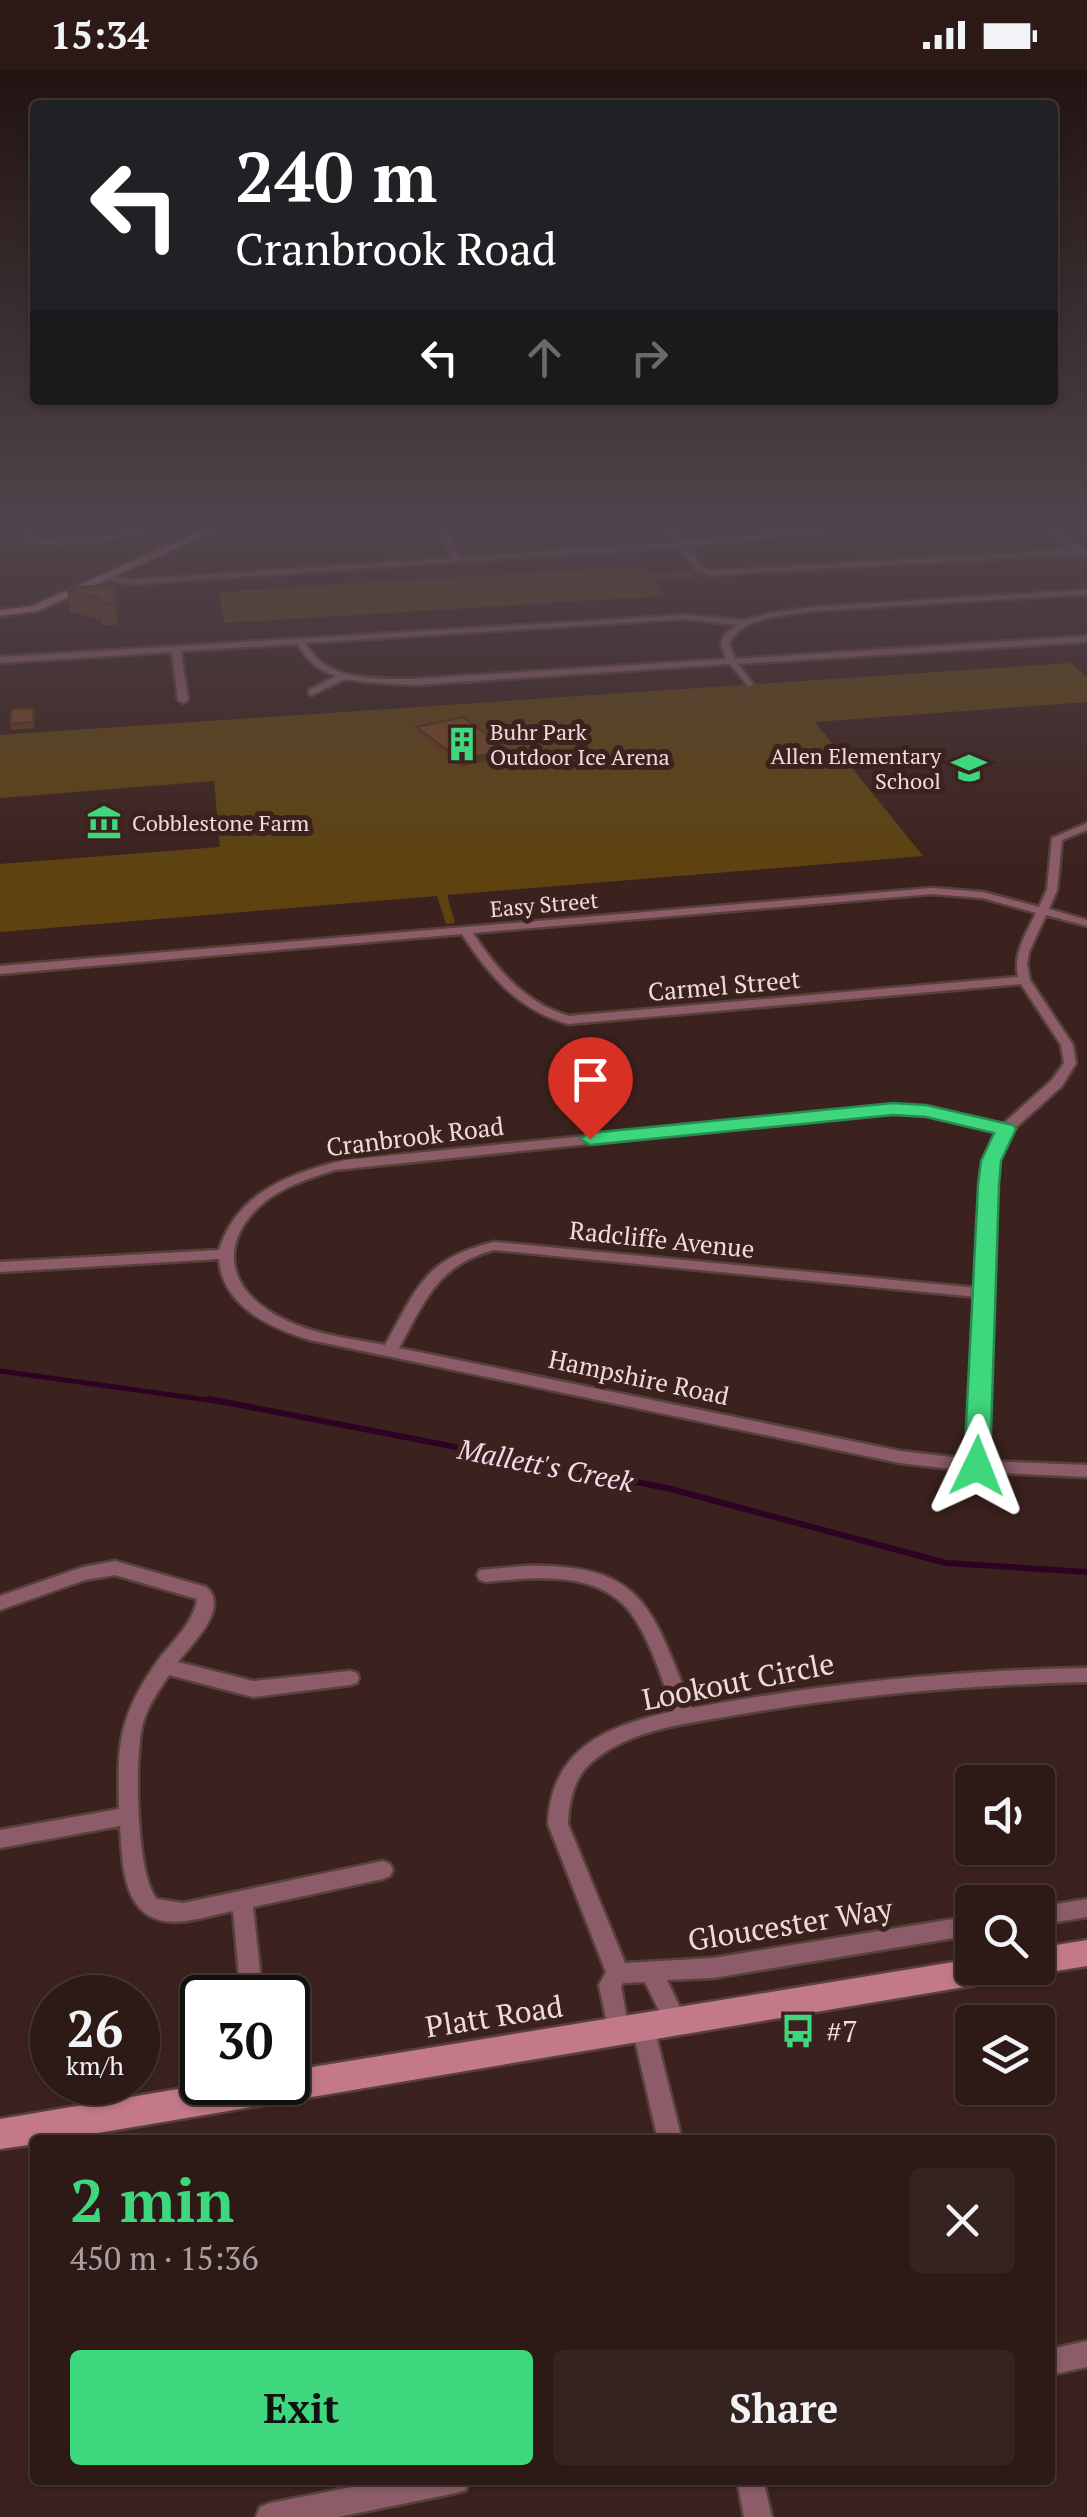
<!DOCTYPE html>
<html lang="en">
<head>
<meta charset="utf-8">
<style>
	:root { --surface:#2d1a16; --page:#35231f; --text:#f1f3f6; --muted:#a7a1a1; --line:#483835; --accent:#3ed77d }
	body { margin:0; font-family:"PT Serif",serif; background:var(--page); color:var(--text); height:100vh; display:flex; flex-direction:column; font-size:38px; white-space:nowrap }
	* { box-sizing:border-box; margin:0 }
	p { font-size:32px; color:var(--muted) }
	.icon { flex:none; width:55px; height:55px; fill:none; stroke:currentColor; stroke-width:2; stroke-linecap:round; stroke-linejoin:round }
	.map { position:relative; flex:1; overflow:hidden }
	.side { position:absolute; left:30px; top:2065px; width:1025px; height:350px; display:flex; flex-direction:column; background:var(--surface); border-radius:10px; box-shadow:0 2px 8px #0004,0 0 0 2px var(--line) }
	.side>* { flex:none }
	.top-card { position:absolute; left:30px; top:30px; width:1028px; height:305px; border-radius:10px; box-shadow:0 2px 8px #0004,0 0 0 2px var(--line); background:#202124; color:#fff; overflow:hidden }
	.buttons { position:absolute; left:955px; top:1695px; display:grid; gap:20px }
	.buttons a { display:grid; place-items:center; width:100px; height:100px; border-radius:10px; background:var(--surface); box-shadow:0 2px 8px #0004,0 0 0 2px var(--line); font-size:50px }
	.speed { position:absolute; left:30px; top:1905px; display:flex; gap:20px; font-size:50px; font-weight:700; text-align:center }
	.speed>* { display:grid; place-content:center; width:130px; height:130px; border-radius:50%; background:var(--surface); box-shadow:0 2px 8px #0004,0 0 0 2px var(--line); line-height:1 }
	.speed small { font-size:25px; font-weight:400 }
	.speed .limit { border:5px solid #111; border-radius:15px; background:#fff; color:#111 }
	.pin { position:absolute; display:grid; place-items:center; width:85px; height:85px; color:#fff; margin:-102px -42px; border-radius:50% 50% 50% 0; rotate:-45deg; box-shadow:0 0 10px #0007 }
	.pin .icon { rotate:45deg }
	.me { position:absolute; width:110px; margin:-55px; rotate:2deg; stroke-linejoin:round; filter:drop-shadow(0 0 8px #0008) }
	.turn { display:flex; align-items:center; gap:35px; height:210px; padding:0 40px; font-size:45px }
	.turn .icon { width:130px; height:130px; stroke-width:2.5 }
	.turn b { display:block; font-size:70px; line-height:85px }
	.lanes { display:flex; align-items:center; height:95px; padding:0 40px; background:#0003; justify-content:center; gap:50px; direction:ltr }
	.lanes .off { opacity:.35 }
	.round { display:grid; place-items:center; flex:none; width:105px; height:105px; border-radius:10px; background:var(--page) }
	.head { display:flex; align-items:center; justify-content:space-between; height:170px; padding:0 40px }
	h1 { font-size:60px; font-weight:800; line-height:75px; color:var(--accent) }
	.primary-button { display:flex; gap:20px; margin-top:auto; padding:20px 40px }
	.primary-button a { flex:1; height:115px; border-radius:10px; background:var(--accent); color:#111; font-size:40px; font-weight:800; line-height:115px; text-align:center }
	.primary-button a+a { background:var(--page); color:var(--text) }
	.status { display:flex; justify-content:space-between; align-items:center; height:70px; padding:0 50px; background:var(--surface); direction:ltr }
	.status svg { height:28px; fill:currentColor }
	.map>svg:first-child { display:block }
	.green { fill:#5e4310 }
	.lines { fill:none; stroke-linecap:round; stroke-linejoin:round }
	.stream-far1 { stroke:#2d0323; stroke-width:5 }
	.stream { stroke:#2d0323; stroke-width:6 }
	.minor-casing { stroke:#58403c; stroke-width:5 }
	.secondary-casing { stroke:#58403c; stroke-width:5 }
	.minor { fill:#8c5d68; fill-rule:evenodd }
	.secondary { fill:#c4798a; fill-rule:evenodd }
	.wall { fill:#633a1d }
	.shaded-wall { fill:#503018 }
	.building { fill:#734422; stroke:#503018; stroke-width:2.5 }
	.route { fill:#3ed77d; stroke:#288c51; stroke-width:2.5 }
	.labels { text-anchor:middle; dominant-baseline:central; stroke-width:10; stroke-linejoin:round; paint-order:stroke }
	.far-poi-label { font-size:22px; fill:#eedcd9; stroke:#3c221e; text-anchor:start }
	.far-street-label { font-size:22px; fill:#eedcd9; stroke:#3c221e }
	.street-label { font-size:25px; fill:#eedcd9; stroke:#3c221e }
	.water-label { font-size:28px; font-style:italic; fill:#f7d7eb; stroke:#3c221e }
	.near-street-label { font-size:30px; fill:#eedcd9; stroke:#3c221e }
	.near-poi-label { font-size:30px; fill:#eedcd9; stroke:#3c221e; text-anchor:start }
</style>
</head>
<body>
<div class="status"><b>15:34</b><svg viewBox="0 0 49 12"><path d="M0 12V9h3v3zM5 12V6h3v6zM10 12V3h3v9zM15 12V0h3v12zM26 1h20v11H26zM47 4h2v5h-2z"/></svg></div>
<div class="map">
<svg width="1087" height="2447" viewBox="0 0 1087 2447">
	<rect width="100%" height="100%" fill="#3c221e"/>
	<path class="green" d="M642 496 648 504 694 501 699 507 654 510 664 526 224 553 219 522Z
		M1070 593 1087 607V632L815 652 923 786 447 825 455 853 446 854 437 826 0 862V794L220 777 214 711 0 728V665Z"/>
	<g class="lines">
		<path class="stream-far1" d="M0 1301 222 1332"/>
		<path class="stream" d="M209 1329 667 1418 946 1493 1087 1502"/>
		<g class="minor-casing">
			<path id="minor" d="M25 455H33L32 468 38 470 119 465 152 455H164C135 468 52 482 24 469Z
				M188 455H219L222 457 218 459Z
				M435 455H443L460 487 675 473 661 455H669L682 472 860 455H889L686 476 704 498 711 501 1074 479 1043 455H1052L1085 479 1087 484 710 505 698 502 678 477 131 514 100 508 104 506 131 510 452 488Z
				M1087 520V524L813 541C784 546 745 545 729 573L735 589 1087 566V572L738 594 753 614 749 617 730 594 414 615 366 612 345 609 312 625 309 624V620L336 606C318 600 306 591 298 574L181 581 188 630 183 633 178 630 172 582 0 593V587L686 545 744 550 767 544 813 537ZM686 549 737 555 725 564 721 573 726 589 414 609C377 609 325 612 306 573Z
				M1087 753V760L1062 770 1057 820 1049 839 1087 850V856L1046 845 1029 882 1027 894 1030 910 1073 975 1076 993 1062 1016 1012 1061 998 1091 986 1391 1087 1395V1407L977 1402 900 1393 310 1270C270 1258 222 1236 219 1189L0 1202V1192L219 1180C237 1122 291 1103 345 1090L893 1035 926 1037 1003 1054 1052 1010 1064 993 1061 975 1021 914 568 954C519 940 489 906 462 864L0 904V896L932 818 983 822 1039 837 1047 820 1052 768ZM932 824 983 828 1036 843C1026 864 1013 883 1018 907L569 946C525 933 497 900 473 863ZM893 1043 926 1045 998 1061 984 1091 978 1218 494 1172C424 1189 418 1217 385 1275 348 1268 307 1264 274 1244 220 1213 222 1162 271 1127 291 1114 313 1107 335 1100ZM494 1180 977 1227 969 1389 900 1381 399 1278C425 1231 437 1195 494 1180Z
				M115 1491 206 1517C231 1538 191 1574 178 1592L253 1611 350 1601 357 1603 359 1608 357 1613 350 1615 253 1627 169 1605C159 1620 148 1635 143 1653 134 1684 136 1808 157 1829L183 1833 383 1791 390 1794 393 1800 390 1806 383 1809 253 1837 263 1928H241L233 1841C217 1844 201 1849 186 1851 123 1859 123 1801 120 1756L0 1778V1760L119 1739C117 1673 119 1645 159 1589 173 1571 194 1552 197 1529L115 1505 85 1510 0 1540V1526L83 1497Z
				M523 1496C646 1493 651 1538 692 1638 823 1614 954 1600 1087 1598V1612C969 1615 852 1625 736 1645 690 1653 637 1658 598 1687 575 1703 569 1728 568 1754L625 1893 713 1888 972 1846V1865L713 1908 667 1910 687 1952 684 1959 676 1962 668 1959 645 1912 623 1913 621 1916 629 1961 626 1968 618 1972 610 1968 599 1915 606 1902 548 1754C551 1677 608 1656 674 1641 662 1611 653 1577 635 1549 604 1499 536 1507 486 1512L480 1510 477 1505 480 1500Z
				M1087 1829V1847L1038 1855V1837Z
				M643 1946 651 1950 654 1957 682 2070H658L632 1957 635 1950Z
				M1087 2271V2297L1050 2305V2279Z
				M388 2410H469L466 2420 456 2423 338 2447H256L260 2437 270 2433Z
				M737 2410H763L772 2447H744Z"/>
		</g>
		<g class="secondary-casing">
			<path id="secondary" d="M214 455H227L38 541 0 546V540L32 536Z
				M1087 1870V1896L1038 1904 1028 1900 1026 1898H1038V1878Z
				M972 1889V1898H1015L1010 1907 1000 1911 56 2070H35V2074L0 2079V2049L220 2012H288V2001Z"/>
		</g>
		<use href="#minor" class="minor"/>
		<use href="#secondary" class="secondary"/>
	</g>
	<path class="wall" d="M114 515 117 537V555H102V550L70 542 67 520Z
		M35 644 34 658 11 660 10 654Z
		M416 657 508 686 460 697 416 663Z"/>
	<path class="shaded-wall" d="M114 515 117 537V555L114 533Z
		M508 680V686L460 697V690Z"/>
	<path class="building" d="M114 515V533L99 534 100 528 67 520V518Z
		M34 638 33 652 10 654 11 639Z
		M463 647 508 680 460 690 416 657Z"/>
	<linearGradient id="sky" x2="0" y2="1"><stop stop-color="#211310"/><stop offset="0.57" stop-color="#50444c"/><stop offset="1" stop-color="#50444c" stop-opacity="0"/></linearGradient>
	<rect width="1087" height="798" fill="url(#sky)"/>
	<path class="route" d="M893 1033 926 1035 1013 1055 1016 1059 1001 1091 999 1115 990 1396 986 1403H968L964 1396 978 1115 981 1091 994 1063 926 1047 893 1045 590 1075 580 1069 590 1063Z"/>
	<defs>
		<g id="building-bare" transform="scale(2.7)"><path d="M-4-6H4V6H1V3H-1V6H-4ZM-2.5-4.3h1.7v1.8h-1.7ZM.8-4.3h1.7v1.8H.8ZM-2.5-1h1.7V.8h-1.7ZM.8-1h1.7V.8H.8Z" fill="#3ed77d" stroke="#3c221e" stroke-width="2.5" paint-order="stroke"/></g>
		<g id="school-bare" transform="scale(2.7)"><path d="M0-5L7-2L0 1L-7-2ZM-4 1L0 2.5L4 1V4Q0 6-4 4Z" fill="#3ed77d" stroke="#3c221e" stroke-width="2.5" paint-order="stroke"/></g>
		<g id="museum-bare" transform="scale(2.7)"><path d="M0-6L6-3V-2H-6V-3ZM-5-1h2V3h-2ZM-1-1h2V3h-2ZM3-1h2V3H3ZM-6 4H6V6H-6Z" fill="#3ed77d" stroke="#3c221e" stroke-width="2.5" paint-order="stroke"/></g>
		<g id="bus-bare" transform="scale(2.7)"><path d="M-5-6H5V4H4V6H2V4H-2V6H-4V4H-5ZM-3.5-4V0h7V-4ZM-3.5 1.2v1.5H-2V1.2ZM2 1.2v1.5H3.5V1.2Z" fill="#3ed77d" stroke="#3c221e" stroke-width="2.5" paint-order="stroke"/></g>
	</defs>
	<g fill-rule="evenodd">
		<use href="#building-bare" x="462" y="674"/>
		<use href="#school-bare" x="969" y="698"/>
		<use href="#museum-bare" x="104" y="752"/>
		<use href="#bus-bare" x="798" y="1961"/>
	</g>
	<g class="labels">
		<g class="far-poi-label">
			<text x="490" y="661">Buhr Park<tspan x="490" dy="25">Outdoor Ice Arena</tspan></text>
			<text x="941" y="685" text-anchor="end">Allen Elementary<tspan x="941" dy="25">School</tspan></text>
			<text x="132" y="752">Cobblestone Farm</text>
		</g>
		<g class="far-street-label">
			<text transform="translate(544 834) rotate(-5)">Easy Street</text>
		</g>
		<g class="street-label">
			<text transform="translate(724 915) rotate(-5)">Carmel Street</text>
			<text transform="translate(415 1066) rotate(-7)">Cranbrook Road</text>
			<text transform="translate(662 1169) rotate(6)">Radcliffe Avenue</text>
			<text transform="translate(639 1307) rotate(12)">Hampshire Road</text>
		</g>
		<g class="water-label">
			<text transform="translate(546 1395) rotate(11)">Mallett's Creek</text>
		</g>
		<g class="near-street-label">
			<text transform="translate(738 1611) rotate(-11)">Lookout Circle</text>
			<text transform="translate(790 1854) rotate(-9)">Gloucester Way</text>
			<text transform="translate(494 1946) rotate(-9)">Platt Road</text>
		</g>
		<g class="near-poi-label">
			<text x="826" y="1961">#7</text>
		</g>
	</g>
</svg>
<div class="buttons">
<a><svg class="icon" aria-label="sound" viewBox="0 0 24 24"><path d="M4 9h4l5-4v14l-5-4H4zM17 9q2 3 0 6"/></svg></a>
<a><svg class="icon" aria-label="search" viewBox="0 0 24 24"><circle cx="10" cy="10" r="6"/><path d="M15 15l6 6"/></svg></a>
<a><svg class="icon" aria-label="layers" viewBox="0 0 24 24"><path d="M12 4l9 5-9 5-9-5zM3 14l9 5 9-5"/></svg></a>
</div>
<div class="speed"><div>26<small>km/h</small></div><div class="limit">30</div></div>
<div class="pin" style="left:590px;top:1069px;background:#d93025"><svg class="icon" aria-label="arrive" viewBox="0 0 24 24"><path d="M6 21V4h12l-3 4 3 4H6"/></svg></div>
<svg class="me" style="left:977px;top:1396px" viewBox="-20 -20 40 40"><path d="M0-17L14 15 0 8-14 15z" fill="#3ed77d" stroke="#fff" stroke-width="4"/></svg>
<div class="top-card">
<div class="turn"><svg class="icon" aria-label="left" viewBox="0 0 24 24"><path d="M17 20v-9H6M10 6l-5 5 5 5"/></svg><div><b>240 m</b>Cranbrook Road</div></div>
<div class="lanes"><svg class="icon" aria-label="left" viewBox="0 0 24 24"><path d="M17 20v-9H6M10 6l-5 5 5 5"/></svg><svg class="icon off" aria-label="ahead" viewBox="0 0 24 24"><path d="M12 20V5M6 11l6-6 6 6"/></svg><svg class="icon off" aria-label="right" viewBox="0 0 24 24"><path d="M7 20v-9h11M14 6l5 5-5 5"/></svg></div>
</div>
<section class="side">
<div class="head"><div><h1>2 min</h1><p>450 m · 15:36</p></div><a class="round"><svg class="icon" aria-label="close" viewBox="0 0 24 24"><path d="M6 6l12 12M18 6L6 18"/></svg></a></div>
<div class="primary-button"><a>Exit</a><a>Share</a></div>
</section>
</div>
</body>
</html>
